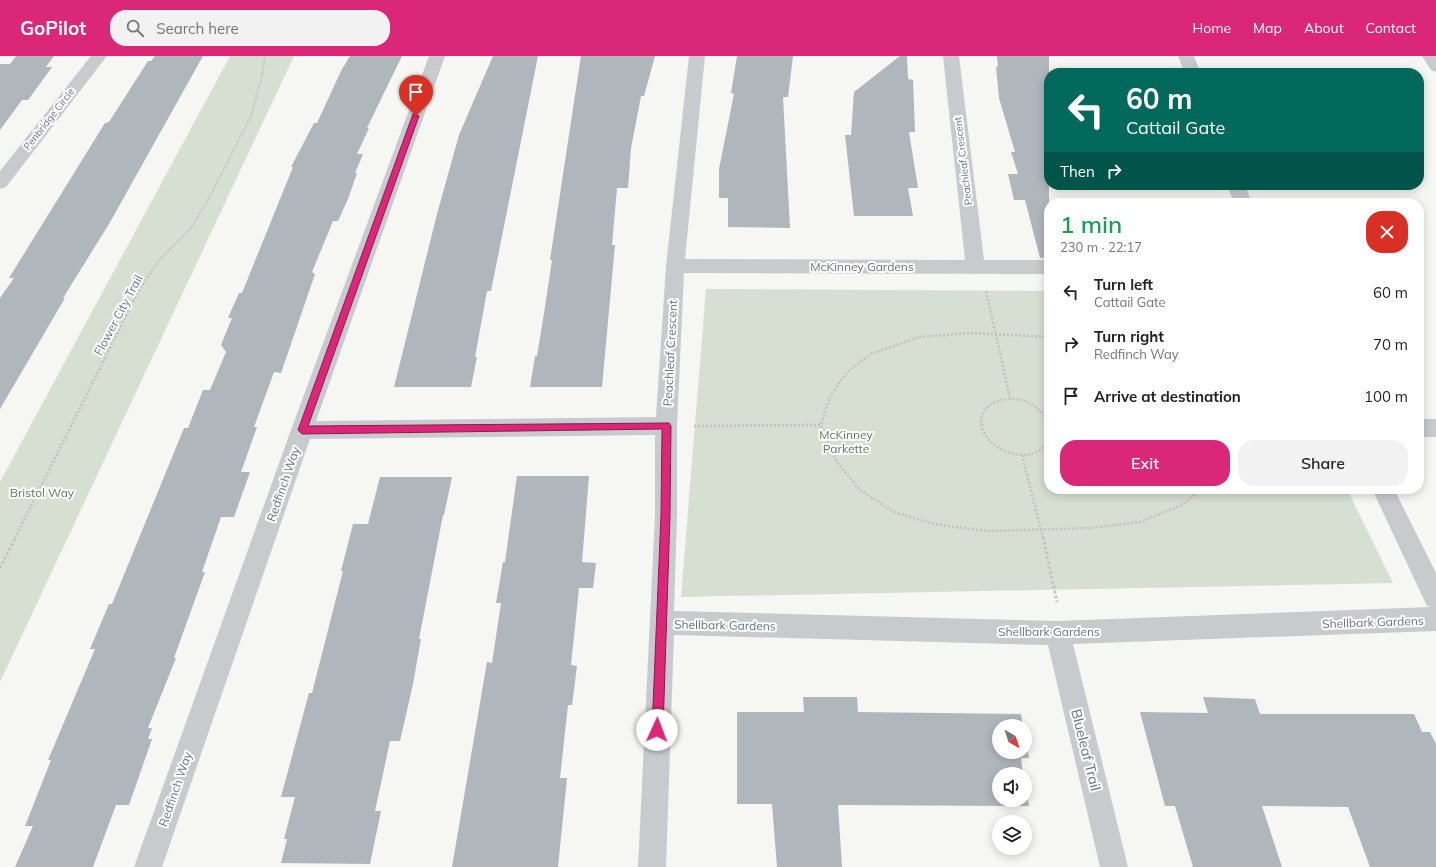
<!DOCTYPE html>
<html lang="en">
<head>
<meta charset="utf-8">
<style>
	:root { --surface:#fff; --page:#f2f2f2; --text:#222; --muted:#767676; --accent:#db2777 }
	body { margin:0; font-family:Mulish,sans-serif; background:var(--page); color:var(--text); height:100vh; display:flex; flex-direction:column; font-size:15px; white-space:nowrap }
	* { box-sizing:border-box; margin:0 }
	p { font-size:13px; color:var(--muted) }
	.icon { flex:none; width:22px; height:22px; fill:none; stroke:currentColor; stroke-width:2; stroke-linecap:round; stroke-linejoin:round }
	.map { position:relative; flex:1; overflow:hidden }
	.drawer { position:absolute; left:1044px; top:142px; width:380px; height:296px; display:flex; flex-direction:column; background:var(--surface); border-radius:16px; box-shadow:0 2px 10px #0003 }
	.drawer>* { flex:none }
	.hud { position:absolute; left:1044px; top:12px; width:380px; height:122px; border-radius:16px; box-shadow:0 2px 10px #0003; background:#00695c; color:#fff; overflow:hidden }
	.needle { width:26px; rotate:141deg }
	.controls { position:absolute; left:992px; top:663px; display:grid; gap:8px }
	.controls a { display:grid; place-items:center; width:40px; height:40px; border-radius:50%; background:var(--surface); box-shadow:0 2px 10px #0003; font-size:20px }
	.pin { position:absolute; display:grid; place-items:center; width:34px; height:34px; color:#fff; margin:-41px -17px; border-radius:50% 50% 50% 0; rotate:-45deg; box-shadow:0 0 4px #0007 }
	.pin .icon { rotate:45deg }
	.me { position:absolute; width:44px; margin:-22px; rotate:2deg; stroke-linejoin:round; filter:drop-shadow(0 0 3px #0008) }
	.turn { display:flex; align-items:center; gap:14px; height:84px; padding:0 16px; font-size:18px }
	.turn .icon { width:52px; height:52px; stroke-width:2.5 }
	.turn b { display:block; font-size:28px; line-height:34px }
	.then { display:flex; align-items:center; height:38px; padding:0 16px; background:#0003; gap:8px; font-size:15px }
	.round { display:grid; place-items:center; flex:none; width:42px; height:42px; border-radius:16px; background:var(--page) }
	.headline { display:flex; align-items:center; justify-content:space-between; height:68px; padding:0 16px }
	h1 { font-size:24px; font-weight:600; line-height:30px; color:#1e9e55 }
	.button { display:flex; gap:8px; margin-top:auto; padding:8px 16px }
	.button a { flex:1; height:46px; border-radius:16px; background:var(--accent); color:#fff; font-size:16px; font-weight:600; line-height:46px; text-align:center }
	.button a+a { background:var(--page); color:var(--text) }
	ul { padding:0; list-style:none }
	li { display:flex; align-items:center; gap:12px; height:52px; padding:0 16px }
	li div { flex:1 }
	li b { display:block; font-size:15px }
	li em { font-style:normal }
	header { display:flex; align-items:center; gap:24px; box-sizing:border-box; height:56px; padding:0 20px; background:var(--accent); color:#fff }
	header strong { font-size:19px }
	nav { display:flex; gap:22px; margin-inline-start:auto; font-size:14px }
	.search { width:280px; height:36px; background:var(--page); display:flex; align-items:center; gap:10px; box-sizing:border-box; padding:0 14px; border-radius:16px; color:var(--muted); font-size:15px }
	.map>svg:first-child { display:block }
	.green { fill:#d7dfd3 }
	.building { fill:#afb6bc }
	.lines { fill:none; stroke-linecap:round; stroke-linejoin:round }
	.path-far2 { stroke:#c1c2c4; stroke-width:2; stroke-dasharray:1.5 1.5; stroke-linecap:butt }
	.path-far1 { stroke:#c1c2c4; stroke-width:2.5; stroke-dasharray:2 2; stroke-linecap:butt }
	.path { stroke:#c1c2c4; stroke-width:3; stroke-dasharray:2.5 2.5; stroke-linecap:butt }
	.minor { fill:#c8cbce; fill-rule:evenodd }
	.route { fill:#db2777; stroke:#8e194d }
	.labels { text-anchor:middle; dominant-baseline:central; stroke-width:4; stroke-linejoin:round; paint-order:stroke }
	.far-street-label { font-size:10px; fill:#637586; stroke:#fff }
	.street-label { font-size:12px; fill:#637586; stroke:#fff }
	.park-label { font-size:12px; fill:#63785e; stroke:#fff }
	.near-street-label { font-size:14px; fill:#637586; stroke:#fff }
</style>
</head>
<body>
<header>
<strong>GoPilot</strong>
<div class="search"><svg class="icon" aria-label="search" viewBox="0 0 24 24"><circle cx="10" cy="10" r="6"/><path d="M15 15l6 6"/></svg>Search here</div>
<nav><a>Home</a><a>Map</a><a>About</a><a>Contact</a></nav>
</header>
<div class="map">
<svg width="1436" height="811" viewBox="0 0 1436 811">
	<rect width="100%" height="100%" fill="#f6f6f2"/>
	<path class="green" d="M230 0H294L0 626V426Z
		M706 233 1049 235V433H1347L1393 527 681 541Z"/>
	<path class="building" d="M16 0H54L46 11H52L28 44H22L0 74V8H10Z
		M155 0H203L109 168 63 242H65L0 353V242L14 222H9L105 67 109 66 148 5H151Z
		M350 0H402L367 72H369L357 98H363L355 117H357L348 143 338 165H333L312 216 315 218 281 317 274 316 254 371H257L241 416H250L234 461H221L202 516H205L174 602H176L148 672H152L148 683H152L129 749H116L93 811H15L33 770H25L51 704H48L95 593H90L109 548H112L184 372H188L203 334H210L226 296 221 289 232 262H228L239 237H242L293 111H291L314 67H317L341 15Z
		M493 0H538L491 235H487L475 301H477L471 331H394L437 158 459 79Z
		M581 0H655L644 40H641L631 92 628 132H617L612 189H615L602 331H530L535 300H537L545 251 552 204H550Z
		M737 0H793L788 41H783L790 172 728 171V142H719V113L734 38 731 37Z
		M900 0H907L908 23 913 24 915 76H909L918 132H908L913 160H854L845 79H851L854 36Z
		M997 0H1049V201L1040 202 1025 144H1014L1008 118H1018L1011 96H1015L999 42 996 10 998 11Z
		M517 420H589L582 506 596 507 593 532H579L571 609 577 610 572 649H568L560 722H567L558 811H452L487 606 492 607 501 547H496L503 506H505Z
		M380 421H452L444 459H443L419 583H421L413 628 400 685H390L375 755H381L370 808 281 807 287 783H284L295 741H281L309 637H312L343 515H341L353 468H368Z
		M803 641H857L858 656 1021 658 1023 670H999V696H1025V679L1029 702H1021L1023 718H999V744H1025V726L1029 750 838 749 842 811H777L772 748H737V656H804Z
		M1203 641 1255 643 1260 658H1414L1422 676H1430L1436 688V811H1370L1348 751 1262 750 1282 811H1193L1175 750H1165L1140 656 1208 657Z"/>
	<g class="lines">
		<path class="path-far2" d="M151 216 160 203 190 173 206 148 251 60 261 24 265 0"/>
		<path class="path-far1" d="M986 235 1010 342
			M1049 281 972 277 919 281 871 298 847 316 830 340 821 369 836 405 860 434 894 456 934 468 987 475 1089 472 1140 466 1182 449 1202 433
			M1049 367C1042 354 1031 345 1016 343 999 341 977 350 982 371 987 392 1018 405 1037 396 1041 394 1045 389 1049 386
			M694 370 821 369
			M1022 399 1043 482
			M15 482 140 232 152 215"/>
		<path class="path" d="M1043 481 1057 546
			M0 512 16 481"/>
		<path class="minor" d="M91 0H107L6 131 0 133V115Z
			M429 0H445L316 365 656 361 666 210 689 0H705L685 203 965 204 943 0H959L984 204H1049V218L684 217 677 370V459L674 555 1058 565 1431 551 1427 550 1372 433H1394L1436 517V575L1073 588 1128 811H1100L1048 589 674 579 666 811H638L655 459V379L310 383 162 811H134L291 374Z
			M1178 0H1194L1201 17H1185Z
			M1422 0H1436V16L1431 14Z
			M1227 129H1245L1252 147H1234Z
			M1419 363H1436V381H1419Z"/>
	</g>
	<path class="route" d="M413 58 419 60 308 370 669 367 671 370 670 459 663 674 661 678 657 679 653 678 652 674 661 459 662 373 302 378 298 374Z"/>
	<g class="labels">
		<g class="far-street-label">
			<text transform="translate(49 63) rotate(-52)">Penbridge Circle</text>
			<text transform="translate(963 105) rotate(-97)">Peachleaf Crescent</text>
		</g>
		<g class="street-label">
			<text x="862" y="210">McKinney Gardens</text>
			<text transform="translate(118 259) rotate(-62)">Flower City Trail</text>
			<text transform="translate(670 297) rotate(-87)">Peachleaf Crescent</text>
			<text transform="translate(283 428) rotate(-71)">Redfinch Way</text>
			<text transform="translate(1373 566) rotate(-2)">Shellbark Gardens</text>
			<text transform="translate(725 569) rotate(1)">Shellbark Gardens</text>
			<text x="1049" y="575">Shellbark Gardens</text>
			<text transform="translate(175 733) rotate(-71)">Redfinch Way</text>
		</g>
		<g class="park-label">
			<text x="846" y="378">McKinney<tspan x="846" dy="14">Parkette</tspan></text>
			<text x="42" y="436">Bristol Way</text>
		</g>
		<g class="near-street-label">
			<text transform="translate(1086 694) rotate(76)">Blueleaf Trail</text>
		</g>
	</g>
</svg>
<div class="controls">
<a><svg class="needle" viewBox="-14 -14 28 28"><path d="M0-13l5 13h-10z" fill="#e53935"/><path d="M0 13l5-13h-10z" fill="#767676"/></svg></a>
<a><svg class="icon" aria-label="sound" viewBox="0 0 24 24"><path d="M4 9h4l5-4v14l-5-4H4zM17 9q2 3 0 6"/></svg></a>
<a><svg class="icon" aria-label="layers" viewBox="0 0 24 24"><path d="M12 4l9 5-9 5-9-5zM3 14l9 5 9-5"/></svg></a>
</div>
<div class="pin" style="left:416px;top:60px;background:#d93025"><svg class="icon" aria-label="arrive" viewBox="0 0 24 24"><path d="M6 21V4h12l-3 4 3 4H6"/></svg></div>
<svg class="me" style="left:657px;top:674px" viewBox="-20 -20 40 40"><circle r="19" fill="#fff"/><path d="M0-13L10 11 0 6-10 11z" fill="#db2777"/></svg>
<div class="hud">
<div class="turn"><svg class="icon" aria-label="left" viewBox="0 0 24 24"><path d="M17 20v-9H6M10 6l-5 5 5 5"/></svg><div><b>60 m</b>Cattail Gate</div></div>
<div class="then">Then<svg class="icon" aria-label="right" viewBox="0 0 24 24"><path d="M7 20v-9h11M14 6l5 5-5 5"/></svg></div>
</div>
<section class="drawer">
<div class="headline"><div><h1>1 min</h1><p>230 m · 22:17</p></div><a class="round" style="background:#d93025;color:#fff"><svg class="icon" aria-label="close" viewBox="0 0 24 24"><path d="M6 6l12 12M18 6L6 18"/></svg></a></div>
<ul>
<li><svg class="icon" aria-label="left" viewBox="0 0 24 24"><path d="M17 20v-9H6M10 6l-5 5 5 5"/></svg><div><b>Turn left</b><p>Cattail Gate</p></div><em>60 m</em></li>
<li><svg class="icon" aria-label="right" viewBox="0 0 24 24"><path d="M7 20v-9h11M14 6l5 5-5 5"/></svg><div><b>Turn right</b><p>Redfinch Way</p></div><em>70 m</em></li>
<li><svg class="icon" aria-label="arrive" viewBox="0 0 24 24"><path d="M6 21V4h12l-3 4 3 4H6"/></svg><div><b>Arrive at destination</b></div><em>100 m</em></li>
</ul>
<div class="button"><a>Exit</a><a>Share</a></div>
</section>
</div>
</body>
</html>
